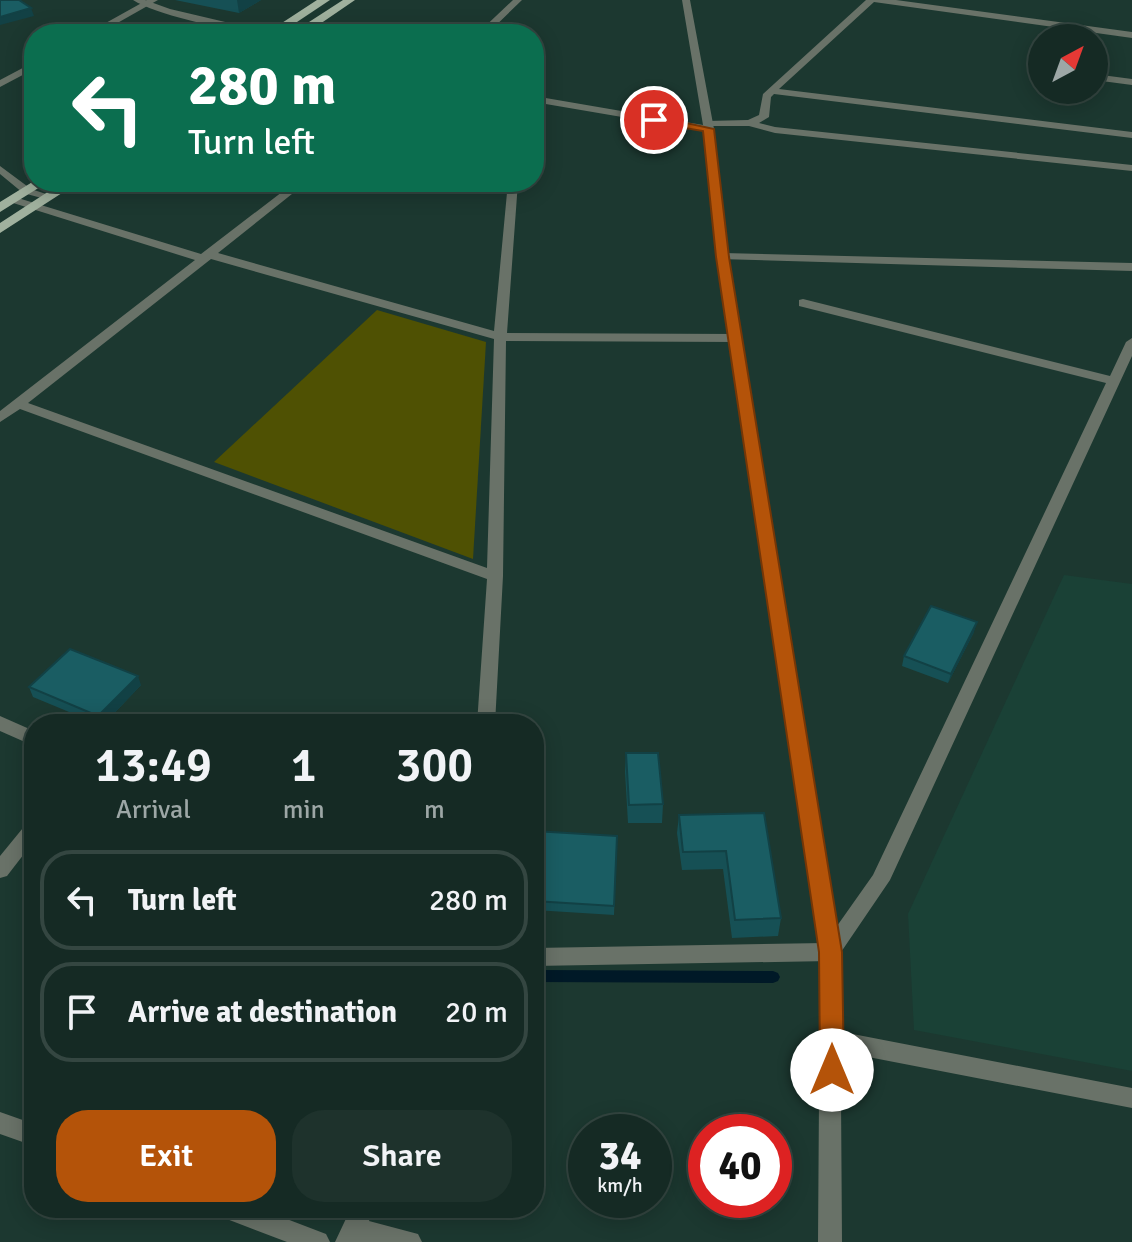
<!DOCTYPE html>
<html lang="en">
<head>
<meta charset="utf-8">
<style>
	:root { --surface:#152a24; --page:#1e322c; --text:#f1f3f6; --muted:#9da7a6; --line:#344641; --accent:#b45309 }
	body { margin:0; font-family:Signika,sans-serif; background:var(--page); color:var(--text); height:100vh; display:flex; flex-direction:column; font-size:30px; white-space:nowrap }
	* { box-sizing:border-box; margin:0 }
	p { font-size:26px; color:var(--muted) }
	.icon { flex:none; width:44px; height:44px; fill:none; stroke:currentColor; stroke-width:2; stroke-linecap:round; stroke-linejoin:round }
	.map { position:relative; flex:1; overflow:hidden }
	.drawer { position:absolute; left:24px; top:714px; width:520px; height:504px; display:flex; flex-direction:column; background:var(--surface); border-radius:32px; box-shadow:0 4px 20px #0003,0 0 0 2px var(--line) }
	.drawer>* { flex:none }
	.banner { position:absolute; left:24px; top:24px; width:520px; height:168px; border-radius:32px; box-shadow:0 4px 20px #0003,0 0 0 2px var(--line); background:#0b6e4f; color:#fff; overflow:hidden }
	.needle { width:52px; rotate:41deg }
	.fabs { position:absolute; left:1028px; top:24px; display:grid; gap:16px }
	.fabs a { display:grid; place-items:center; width:80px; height:80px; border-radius:50%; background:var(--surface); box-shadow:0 4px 20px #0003,0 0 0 2px var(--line); font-size:40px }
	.speed { position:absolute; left:568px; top:1114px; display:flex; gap:16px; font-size:40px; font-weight:700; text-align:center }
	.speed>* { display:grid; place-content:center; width:104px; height:104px; border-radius:50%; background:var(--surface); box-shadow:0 4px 20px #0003,0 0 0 2px var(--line); line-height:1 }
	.speed small { font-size:20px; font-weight:400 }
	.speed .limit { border:12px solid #d22; background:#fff; color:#111 }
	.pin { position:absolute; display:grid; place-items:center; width:68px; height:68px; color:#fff; margin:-34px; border:4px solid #fff; border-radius:50%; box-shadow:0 2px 8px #0007 }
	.me { position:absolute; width:88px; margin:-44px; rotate:0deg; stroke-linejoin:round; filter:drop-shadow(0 0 6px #0008) }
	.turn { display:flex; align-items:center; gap:28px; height:168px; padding:0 32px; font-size:36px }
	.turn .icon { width:104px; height:104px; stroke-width:2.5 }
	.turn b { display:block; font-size:56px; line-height:68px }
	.eta { display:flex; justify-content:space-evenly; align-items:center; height:136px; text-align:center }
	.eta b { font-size:48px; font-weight:600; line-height:56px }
	.cta { display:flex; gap:16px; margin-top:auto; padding:16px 32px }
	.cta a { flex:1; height:92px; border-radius:32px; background:var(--accent); color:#fff; font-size:32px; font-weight:600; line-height:92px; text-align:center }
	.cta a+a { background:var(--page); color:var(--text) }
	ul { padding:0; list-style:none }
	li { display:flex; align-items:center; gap:24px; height:100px; margin:0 16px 12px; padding:0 16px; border:4px solid var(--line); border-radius:32px }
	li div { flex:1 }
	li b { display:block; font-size:30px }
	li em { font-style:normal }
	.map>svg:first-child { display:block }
	.built { fill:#1a4136 }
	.green { fill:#4f5103 }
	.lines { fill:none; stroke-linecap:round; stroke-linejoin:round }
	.stream { fill:#001927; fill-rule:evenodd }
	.minor { fill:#697268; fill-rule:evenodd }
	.tertiary { fill:#697268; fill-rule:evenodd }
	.primary { fill:#a0b19e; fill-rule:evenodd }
	.wall { fill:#165055 }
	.shaded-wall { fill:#124145 }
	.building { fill:#1a5d63; stroke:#124145; stroke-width:2 }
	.route { fill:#b45309; stroke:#753606; stroke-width:2 }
</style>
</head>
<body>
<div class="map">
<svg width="1132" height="1242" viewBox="0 0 1132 1242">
	<rect width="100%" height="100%" fill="#1c3830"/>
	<path class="built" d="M1064 575 1132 584V1071L914 1030 908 914Z"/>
	<path class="green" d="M377 310 486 342 473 559 214 462Z"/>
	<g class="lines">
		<path class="stream" d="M534 970 773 971 778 973 780 977 778 981 773 983 534 982Z"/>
		<path class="minor" d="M147 0H158L98 34H86Z
			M513 0H522L487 34H477Z
			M866 0H896L1132 32V38L874 2 779 89 1132 132V138L774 94 771 97 769 117 759 123 775 127 1132 165V171L775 133 749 126H703V122L707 121 748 120 759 115 763 94Z
			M34 62V69L0 87V80Z
			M1094 74 1132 79V85L1094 80Z
			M0 166 31 189 55 197 49 200 23 193 0 174Z
			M295 182H307L218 253 494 331 508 182H518L507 333 737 334 743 338 737 342 506 341 503 576 495 724H477L487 579 20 409 0 422V411L195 260 10 202V198H18L201 254ZM211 259 494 339 487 568 28 403Z
			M723 253 1132 263V271L719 259 717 257Z
			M803 299 1110 376 1126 342 1132 338V356L890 880 837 958 830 961 534 966V948L825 943 873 875 1106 383 799 306V300Z
			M0 716 34 731V746L0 731Z
			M34 820V841L7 876 0 878V856L27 823Z
			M832 1030 1132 1088V1108L832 1050 825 1047 822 1040 825 1033Z
			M0 1112 34 1124V1146L0 1134Z
			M216 1208H258L326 1234 330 1242H287L219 1216Z
			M351 1208H374L369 1221 418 1234 422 1242H335Z"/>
		<path class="tertiary" d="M133 0H145L170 9 276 34C243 34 160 17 133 0Z
			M682 0H690L714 129 729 257 840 952 842 1242H818L820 952 717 257 704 131 534 102V96L703 125Z"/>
		<path class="primary" d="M317 0H330L279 34H265Z
			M343 0H355L317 26H309V22Z
			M34 181 48 182 0 212V202Z
			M63 182H79L0 233V223Z"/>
	</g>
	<path class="wall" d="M175 0H261L239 13Z
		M974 632 948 683 902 666 904 656Z
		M141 685 104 724H98L33 697 29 687Z
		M626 753 663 804 662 823H628L625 772Z
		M764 813 781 918 778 936 732 938 723 869 682 870 677 833 679 815Z
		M534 831 617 836 614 915 534 910Z"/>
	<path class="shaded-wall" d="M237 0H261L239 13Z
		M31 8 34 16 0 25V17Z
		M977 622 974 632 948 683 951 674Z
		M138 676 141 685 104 724H101L98 716Z"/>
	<path class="building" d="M0 0H19L31 8 0 17Z
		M931 606 977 622 951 674 904 656Z
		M70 649 138 676 98 716 29 687Z
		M626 753H658L663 804 629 805Z
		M764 813 781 918 735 920 726 851 683 852 679 815Z
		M534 831 617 836 614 906 534 901Z"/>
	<path class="route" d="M654 116 714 129 729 257 842 952 844 1070 840 1078 832 1082 823 1078 820 1070 819 952 716 257 703 131 650 122 649 120Z"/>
</svg>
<div class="fabs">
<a><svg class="needle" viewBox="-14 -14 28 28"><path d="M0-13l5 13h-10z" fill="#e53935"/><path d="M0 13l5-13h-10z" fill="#9da7a6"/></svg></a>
</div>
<div class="speed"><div>34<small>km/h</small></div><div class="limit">40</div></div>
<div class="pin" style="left:654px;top:120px;background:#d93025"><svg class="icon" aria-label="arrive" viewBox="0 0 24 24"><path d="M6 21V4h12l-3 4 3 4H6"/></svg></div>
<svg class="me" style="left:832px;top:1070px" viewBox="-20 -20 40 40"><circle r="19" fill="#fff"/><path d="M0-13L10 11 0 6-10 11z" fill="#b45309"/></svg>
<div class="banner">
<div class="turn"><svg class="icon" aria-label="left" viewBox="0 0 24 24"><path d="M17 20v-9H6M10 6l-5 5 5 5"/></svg><div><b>280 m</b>Turn left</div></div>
</div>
<section class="drawer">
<div class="eta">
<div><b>13:49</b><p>Arrival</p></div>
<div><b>1</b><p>min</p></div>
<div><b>300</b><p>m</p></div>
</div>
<ul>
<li><svg class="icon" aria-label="left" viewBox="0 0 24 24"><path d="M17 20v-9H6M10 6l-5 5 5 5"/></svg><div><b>Turn left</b></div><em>280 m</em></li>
<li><svg class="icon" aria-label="arrive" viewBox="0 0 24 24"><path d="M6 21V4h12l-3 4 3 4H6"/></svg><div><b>Arrive at destination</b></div><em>20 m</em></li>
</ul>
<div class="cta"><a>Exit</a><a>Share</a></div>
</section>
</div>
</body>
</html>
